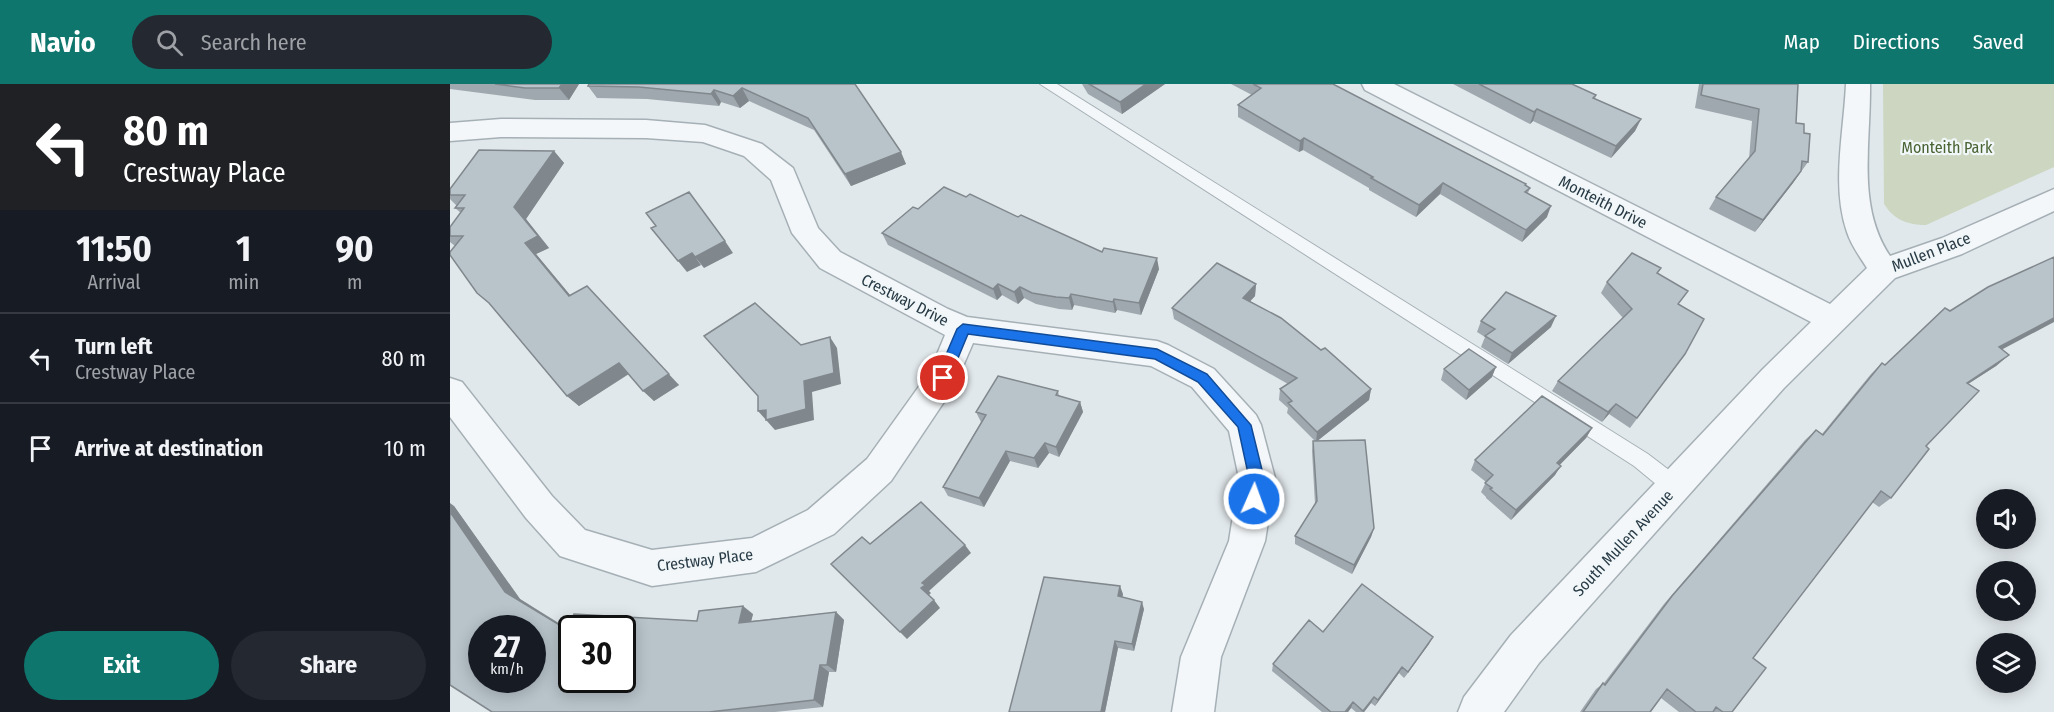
<!DOCTYPE html>
<html lang="en">
<head>
<meta charset="utf-8">
<style>
	:root { --surface:#171b24; --page:#242831; --text:#f1f3f6; --muted:#9ea1a6; --line:#363941; --accent:#0f766e }
	body { margin:0; font-family:"Fira Sans Condensed",sans-serif; background:var(--page); color:var(--text); height:100vh; display:flex; flex-direction:column; font-size:22px; white-space:nowrap }
	* { box-sizing:border-box; margin:0 }
	p { font-size:20px; color:var(--muted) }
	.icon { flex:none; width:33px; height:33px; fill:none; stroke:currentColor; stroke-width:2; stroke-linecap:round; stroke-linejoin:round }
	.map { position:relative; flex:1; overflow:hidden }
	.side { display:flex; flex-direction:column; background:var(--surface); width:450px }
	.side>* { flex:none }
	.guide { background:#202124; color:#fff; overflow:hidden }
	.controls { position:absolute; left:1526px; top:405px; display:grid; gap:12px }
	.controls a { display:grid; place-items:center; width:60px; height:60px; border-radius:50%; background:var(--surface); box-shadow:0 3px 15px #0003; font-size:30px }
	.speed { position:absolute; left:18px; top:531px; display:flex; gap:12px; font-size:30px; font-weight:700; text-align:center }
	.speed>* { display:grid; place-content:center; width:78px; height:78px; border-radius:50%; background:var(--surface); box-shadow:0 3px 15px #0003; line-height:1 }
	.speed small { font-size:15px; font-weight:400 }
	.speed .limit { border:3px solid #111; border-radius:9px; background:#fff; color:#111 }
	.pin { position:absolute; display:grid; place-items:center; width:51px; height:51px; color:#fff; margin:-26px; border:3px solid #fff; border-radius:50%; box-shadow:0 2px 6px #0007 }
	.me { position:absolute; width:66px; margin:-33px; rotate:2deg; stroke-linejoin:round; filter:drop-shadow(0 0 4px #0008) }
	.turn { display:flex; align-items:center; gap:21px; height:126px; padding:0 24px; font-size:27px }
	.turn .icon { width:78px; height:78px; stroke-width:2.5 }
	.turn b { display:block; font-size:42px; line-height:51px }
	.eta { display:flex; justify-content:space-evenly; align-items:center; height:102px; text-align:center }
	.eta b { font-size:36px; font-weight:700; line-height:42px }
	.cta { display:flex; gap:12px; margin-top:auto; padding:12px 24px }
	.cta a { flex:1; height:69px; border-radius:36px; background:var(--accent); color:#fff; font-size:24px; font-weight:700; line-height:69px; text-align:center }
	.cta a+a { background:var(--page); color:var(--text) }
	ul { padding:0; list-style:none }
	li { display:flex; align-items:center; gap:18px; height:90px; padding:0 24px; border-top:2px solid var(--line) }
	li div { flex:1 }
	li b { display:block; font-size:22px }
	li em { font-style:normal }
	header { display:flex; align-items:center; gap:36px; box-sizing:border-box; height:84px; padding:0 30px; background:var(--accent); color:#fff }
	header strong { font-size:28px }
	nav { display:flex; gap:33px; margin-inline-start:auto; font-size:21px }
	.search { width:420px; height:54px; background:var(--page); display:flex; align-items:center; gap:15px; box-sizing:border-box; padding:0 21px; border-radius:33px; color:var(--muted); font-size:22px }
	main { display:flex; flex:1; min-height:0 }
	.map>svg:first-child { display:block }
	.green { fill:#ccd6c1 }
	.lines { fill:none; stroke-linecap:round; stroke-linejoin:round }
	.lane-casing { stroke:#a5b0b6; stroke-width:2 }
	.street-casing { stroke:#a5b0b6; stroke-width:3 }
	.lane { fill:#f4f7f9; fill-rule:evenodd }
	.street { fill:#f4f7f9; fill-rule:evenodd }
	.wall { fill:#9ea8ae }
	.shaded-wall { fill:#81888d }
	.building { fill:#b8c3ca; stroke:#81888d; stroke-width:1.5; fill-rule:evenodd }
	.route { fill:#1a73e8; stroke:#114b97; stroke-width:1.5 }
	.labels { text-anchor:middle; dominant-baseline:central; stroke-width:4.5; stroke-linejoin:round; paint-order:stroke }
	.park-label { font-size:16px; fill:#496333; stroke:#f1f6f8 }
	.street-label { font-size:16px; fill:#273a45; stroke:#f1f6f8 }
</style>
</head>
<body>
<header>
<strong>Navio</strong>
<div class="search"><svg class="icon" aria-label="search" viewBox="0 0 24 24"><circle cx="10" cy="10" r="6"/><path d="M15 15l6 6"/></svg>Search here</div>
<nav><a>Map</a><a>Directions</a><a>Saved</a></nav>
</header>
<main>
<section class="side">
<div class="guide">
<div class="turn"><svg class="icon" aria-label="left" viewBox="0 0 24 24"><path d="M17 20v-9H6M10 6l-5 5 5 5"/></svg><div><b>80 m</b>Crestway Place</div></div>
</div>
<div class="eta">
<div><b>11:50</b><p>Arrival</p></div>
<div><b>1</b><p>min</p></div>
<div><b>90</b><p>m</p></div>
</div>
<ul>
<li><svg class="icon" aria-label="left" viewBox="0 0 24 24"><path d="M17 20v-9H6M10 6l-5 5 5 5"/></svg><div><b>Turn left</b><p>Crestway Place</p></div><em>80 m</em></li>
<li><svg class="icon" aria-label="arrive" viewBox="0 0 24 24"><path d="M6 21V4h12l-3 4 3 4H6"/></svg><div><b>Arrive at destination</b></div><em>10 m</em></li>
</ul>
<div class="cta"><a>Exit</a><a>Share</a></div>
</section>
<div class="map">
<svg width="1604" height="628" viewBox="0 0 1604 628">
	<rect width="100%" height="100%" fill="#e1e8eb"/>
	<path class="green" d="M1433 0H1604V83L1476 141C1458 141 1444 136 1434 120Z"/>
	<g class="lines">
		<g class="lane-casing">
			<path id="lane" d="M590 0H607L1198 370 1232 396 1235 403 1232 410 1225 412 1218 410 1184 382Z"/>
		</g>
		<g class="street-casing">
			<path id="street" d="M912 0H944L1380 220 1417 184C1410 173 1401 161 1397 148 1381 102 1394 47 1396 0H1420C1421 58 1406 122 1440 172L1492 154 1604 105V127L1512 170 1445 194 1334 304 1089 579 1054 628H1008L1014 613 1061 551 1312 286 1361 238 915 6Z
				M51 35 196 36 255 41 312 60 343 84 368 144 390 168 498 225 517 233 707 257 718 261 764 285 806 331 811 341 825 394 815 457 771 573 764 628H722L731 573 779 457 789 394 779 347 742 303 701 282 523 259 504 303 441 397 384 450 306 488 202 502 110 472 76 434 0 333V294L12 298 102 412 135 446 202 466 302 454 358 426 417 375 480 287 495 251 370 184 342 149 321 96 294 72 253 58 196 54 51 53 0 57V39Z"/>
		</g>
		<use href="#lane" class="lane"/>
		<use href="#street" class="street"/>
	</g>
	<path class="wall" d="M0 0H129L119 16H85L0 5Z
		M405 0 456 80 401 102 364 46 299 17 290 24 271 18 269 22 197 15 147 14 138 2Z
		M632 0H715L672 30 638 10Z
		M781 0H883L1080 104 1078 109 1097 133 1072 158 990 110 966 133 919 106V104L853 66 849 68 788 33V21L802 11Z
		M1003 0H1122L1146 11 1145 15 1191 35 1185 47 1161 74 1083 37 1080 40Z
		M1249 0H1348L1346 39 1354 49 1358 78 1343 99 1305 148 1259 125 1266 113 1299 75 1302 37 1245 24Z
		M104 67 114 79 76 135 99 164 86 170 120 211 229 301 204 317 179 290 129 322 117 312 5 162 0 158V143L11 129 5 124 7 122 0 115V105Z
		M516 113 568 133 652 168 709 185 691 231 667 226 665 229 624 221 622 226 609 225 586 220 574 214 568 220 552 211 547 216 438 161 432 149 468 125Z
		M1211 184 1208 189 1229 221 1235 270 1180 344 1159 330 1152 338 1102 307 1108 297 1173 234 1151 209 1157 198Z
		M806 200 805 212 800 217 871 266 921 305 919 316 867 357 924 444 921 453 902 490 845 460V452L865 420 862 367 863 357H865L837 329 838 324 829 316 830 305 838 300 724 235 722 224Z
		M1031 237 1101 243 1058 280 1031 263 1035 253 1027 248Z
		M1552 266 1559 271 1546 282 1518 300 1441 414 1429 423 1422 418 1303 574 1282 628H1229L1211 614 1201 628H1130L1146 605 1154 599 1214 520 1355 356 1366 346 1372 350 1421 290 1432 279 1435 281Z
		M994 285 1042 293 1016 316 991 296Z
		M608 307 609 312 630 318 633 328 609 373 599 369 588 384 560 377 534 423 498 412 493 403 531 338 526 328Z
		M1142 344 1136 354 1109 381 1105 391 1061 436 1036 414V413L1031 408 1036 398 1021 386 1025 376Z
		M4 422 70 515 117 544 247 537 303 530 301 537 386 528 394 536 386 588H379L373 623 325 628H42Z
		M673 510 672 513 694 525 684 567 668 564 655 628H559Z
		M873 548 979 560 954 594 949 589 925 622 921 619 914 628H906L901 624 898 628H872L822 587 823 580Z"/>
	<path class="shaded-wall" d="M112 0H129L119 16 109 4Z
		M696 0H715L672 30 670 18Z
		M292 4 299 17 290 24 283 12Z
		M264 6 271 18 269 22 261 10Z
		M1087 25 1083 37 1080 40 1084 28Z
		M1191 35 1185 47 1161 74 1166 62Z
		M854 54 853 66 849 68 850 57Z
		M104 67 114 79 76 135 99 164 86 170 130 223 119 212 75 159 64 123Z
		M451 68 456 80 401 102 395 90Z
		M1351 87 1343 99 1305 148 1313 136Z
		M993 99 990 110 966 133 969 121Z
		M1101 122 1097 133 1072 158 1076 146Z
		M275 157 283 169 254 184 245 173Z
		M242 169 251 181 237 188 228 177Z
		M707 174 709 185 691 231 689 219Z
		M548 200 552 211 547 216 543 205Z
		M806 200 805 212 793 225V214Z
		M570 203 574 214 568 220 564 208Z
		M621 210 624 221 622 226 619 214Z
		M147 213 229 301 204 317 193 307Z
		M664 215 667 226 665 229 663 218Z
		M1106 232 1101 243 1058 280 1062 269Z
		M1604 234V238L1536 274 1549 263Z
		M380 253 387 264 391 300 362 308 364 336 325 346 308 327 316 326 354 297Z
		M1559 271 1546 282 1504 309 1517 299Z
		M169 279 180 289 129 322 117 312Z
		M1046 283 1042 293 1016 316 1019 306Z
		M921 305 919 316 866 358 867 348Z
		M630 318 633 328 609 373 606 363Z
		M1166 320 1159 330 1152 338 1158 328Z
		M1142 344 1136 354 1102 389 1107 379Z
		M595 359 599 369 588 384 584 374Z
		M556 367 560 377 534 423 529 414Z
		M1111 382 1105 391 1061 436 1066 426Z
		M0 419 4 422 70 515 122 548 55 508 0 428Z
		M924 444 921 453 902 490 904 481Z
		M515 461 521 469 479 507 481 509 478 512 471 504 472 499Z
		M670 502 673 510 671 520 668 512Z
		M484 516 490 524 457 555 450 548Z
		M692 518 694 525 684 567 682 560Z
		M293 522 303 530 299 546 289 539Z
		M386 528 394 536 386 588 377 581Z
		M983 553 979 560 954 594 958 588Z
		M665 557 668 564 655 628H651Z
		M370 581 379 588 373 623 364 616Z
		M952 583 949 589 925 622 928 616Z
		M924 613 921 619 914 628H913Z
		M903 618 901 624 898 628H895Z"/>
	<path class="building" d="M45 0H112L109 4H75Z
		M139 0H405L451 68 395 90 358 34 292 4 283 12 264 6 261 10 189 3 138 2Z
		M639 0H696L670 18Z
		M803 0H883L1076 100 1075 101 1080 104 1075 108 1101 122 1076 146 993 99 969 121 921 94 923 93 854 54 850 57 788 21 811 4Z
		M1029 0H1122L1146 11 1143 14 1191 35 1166 62 1087 25 1084 28Z
		M1253 0H1348L1346 39 1354 40V49L1360 50 1358 78 1352 77 1351 87 1313 136 1266 113 1305 67 1309 25 1251 11Z
		M29 66 104 67 64 123 88 152 75 159 119 212 137 202 219 290 193 307 169 279 117 312 39 219 27 209 0 171V168L13 152H0V143L14 124H5L15 111H0V105Z
		M494 103 516 113 520 110 568 133 571 131 652 168 654 164 707 174 689 219 664 215 663 218 621 210 619 214 606 213 582 209 570 203 564 208 548 200 543 205 432 149 463 123 468 125Z
		M239 108 275 157 245 173 242 169 228 177 201 144 206 142 196 129Z
		M1182 169 1211 184 1207 189 1238 207 1228 220 1254 235 1235 270 1187 334 1166 320 1158 328 1108 297 1182 225 1157 198Z
		M1604 173V234L1549 263 1559 271 1517 299 1529 307 1476 362 1479 365 1441 414 1431 407 1303 574 1316 584 1282 628H1273L1266 623 1263 628H1246L1217 605 1200 628H1133L1153 599 1155 601 1222 512 1366 346 1373 351 1432 279 1435 281 1495 224 1500 227 1538 203Z
		M767 179 806 200 793 214 831 234 871 266 875 264 921 305 867 348 838 319 842 317 830 305 847 294 722 224Z
		M1056 208 1106 232 1062 269 1035 252 1045 245 1031 237Z
		M305 219 351 261 380 253 384 289 354 297 356 325 316 336V326L308 327V312L254 252Z
		M1019 265 1046 283 1019 306 994 285Z
		M548 292 608 307 606 311 630 318 606 363 595 359 584 374 556 367 529 414 493 403 536 331 526 328Z
		M1092 312 1142 344 1107 379 1111 382 1066 426 1040 405 1042 404 1035 399 1043 391 1025 376Z
		M915 356 924 444 904 481 845 452 867 417 863 357Z
		M471 418 515 461 472 499 475 501 471 504 484 516 450 548 381 480 412 453 420 460Z
		M0 428 55 508 116 545 124 530 247 537 249 527 293 522 289 539 386 528 377 581H370L364 616 259 628H42L0 601ZM32 544H82V596H32ZM122 544H172V596H122Z
		M594 493 670 502 668 512 692 518 682 560 665 557 651 628H559Z
		M912 500 983 553 958 588 952 583 928 616 924 613 913 627 903 618 895 628H881L823 580 859 536 873 548Z"/>
	<path class="route" d="M513 240 707 265 757 290 801 341 814 394 809 420 804 421 798 420 796 415 799 394 788 343 748 298 705 275 518 250 498 298H488L486 294 507 245Z"/>
	<g class="labels">
		<g class="park-label">
			<text x="1497" y="63">Monteith Park</text>
		</g>
		<g class="street-label">
			<text transform="translate(1153 118) rotate(27)">Monteith Drive</text>
			<text transform="translate(1481 168) rotate(-21)">Mullen Place</text>
			<text transform="translate(455 216) rotate(27)">Crestway Drive</text>
			<text transform="translate(1173 459) rotate(-47)">South Mullen Avenue</text>
			<text transform="translate(255 476) rotate(-7)">Crestway Place</text>
		</g>
	</g>
</svg>
<div class="controls">
<a><svg class="icon" aria-label="sound" viewBox="0 0 24 24"><path d="M4 9h4l5-4v14l-5-4H4zM17 9q2 3 0 6"/></svg></a>
<a><svg class="icon" aria-label="search" viewBox="0 0 24 24"><circle cx="10" cy="10" r="6"/><path d="M15 15l6 6"/></svg></a>
<a><svg class="icon" aria-label="layers" viewBox="0 0 24 24"><path d="M12 4l9 5-9 5-9-5zM3 14l9 5 9-5"/></svg></a>
</div>
<div class="speed"><div>27<small>km/h</small></div><div class="limit">30</div></div>
<div class="pin" style="left:493px;top:294px;background:#d93025"><svg class="icon" aria-label="arrive" viewBox="0 0 24 24"><path d="M6 21V4h12l-3 4 3 4H6"/></svg></div>
<svg class="me" style="left:804px;top:415px" viewBox="-20 -20 40 40"><circle r="17" fill="#1a73e8" stroke="#fff" stroke-width="3"/><path d="M0-11L8 9 0 5-8 9z" fill="#fff"/></svg>
</div>
</main>
</body>
</html>
